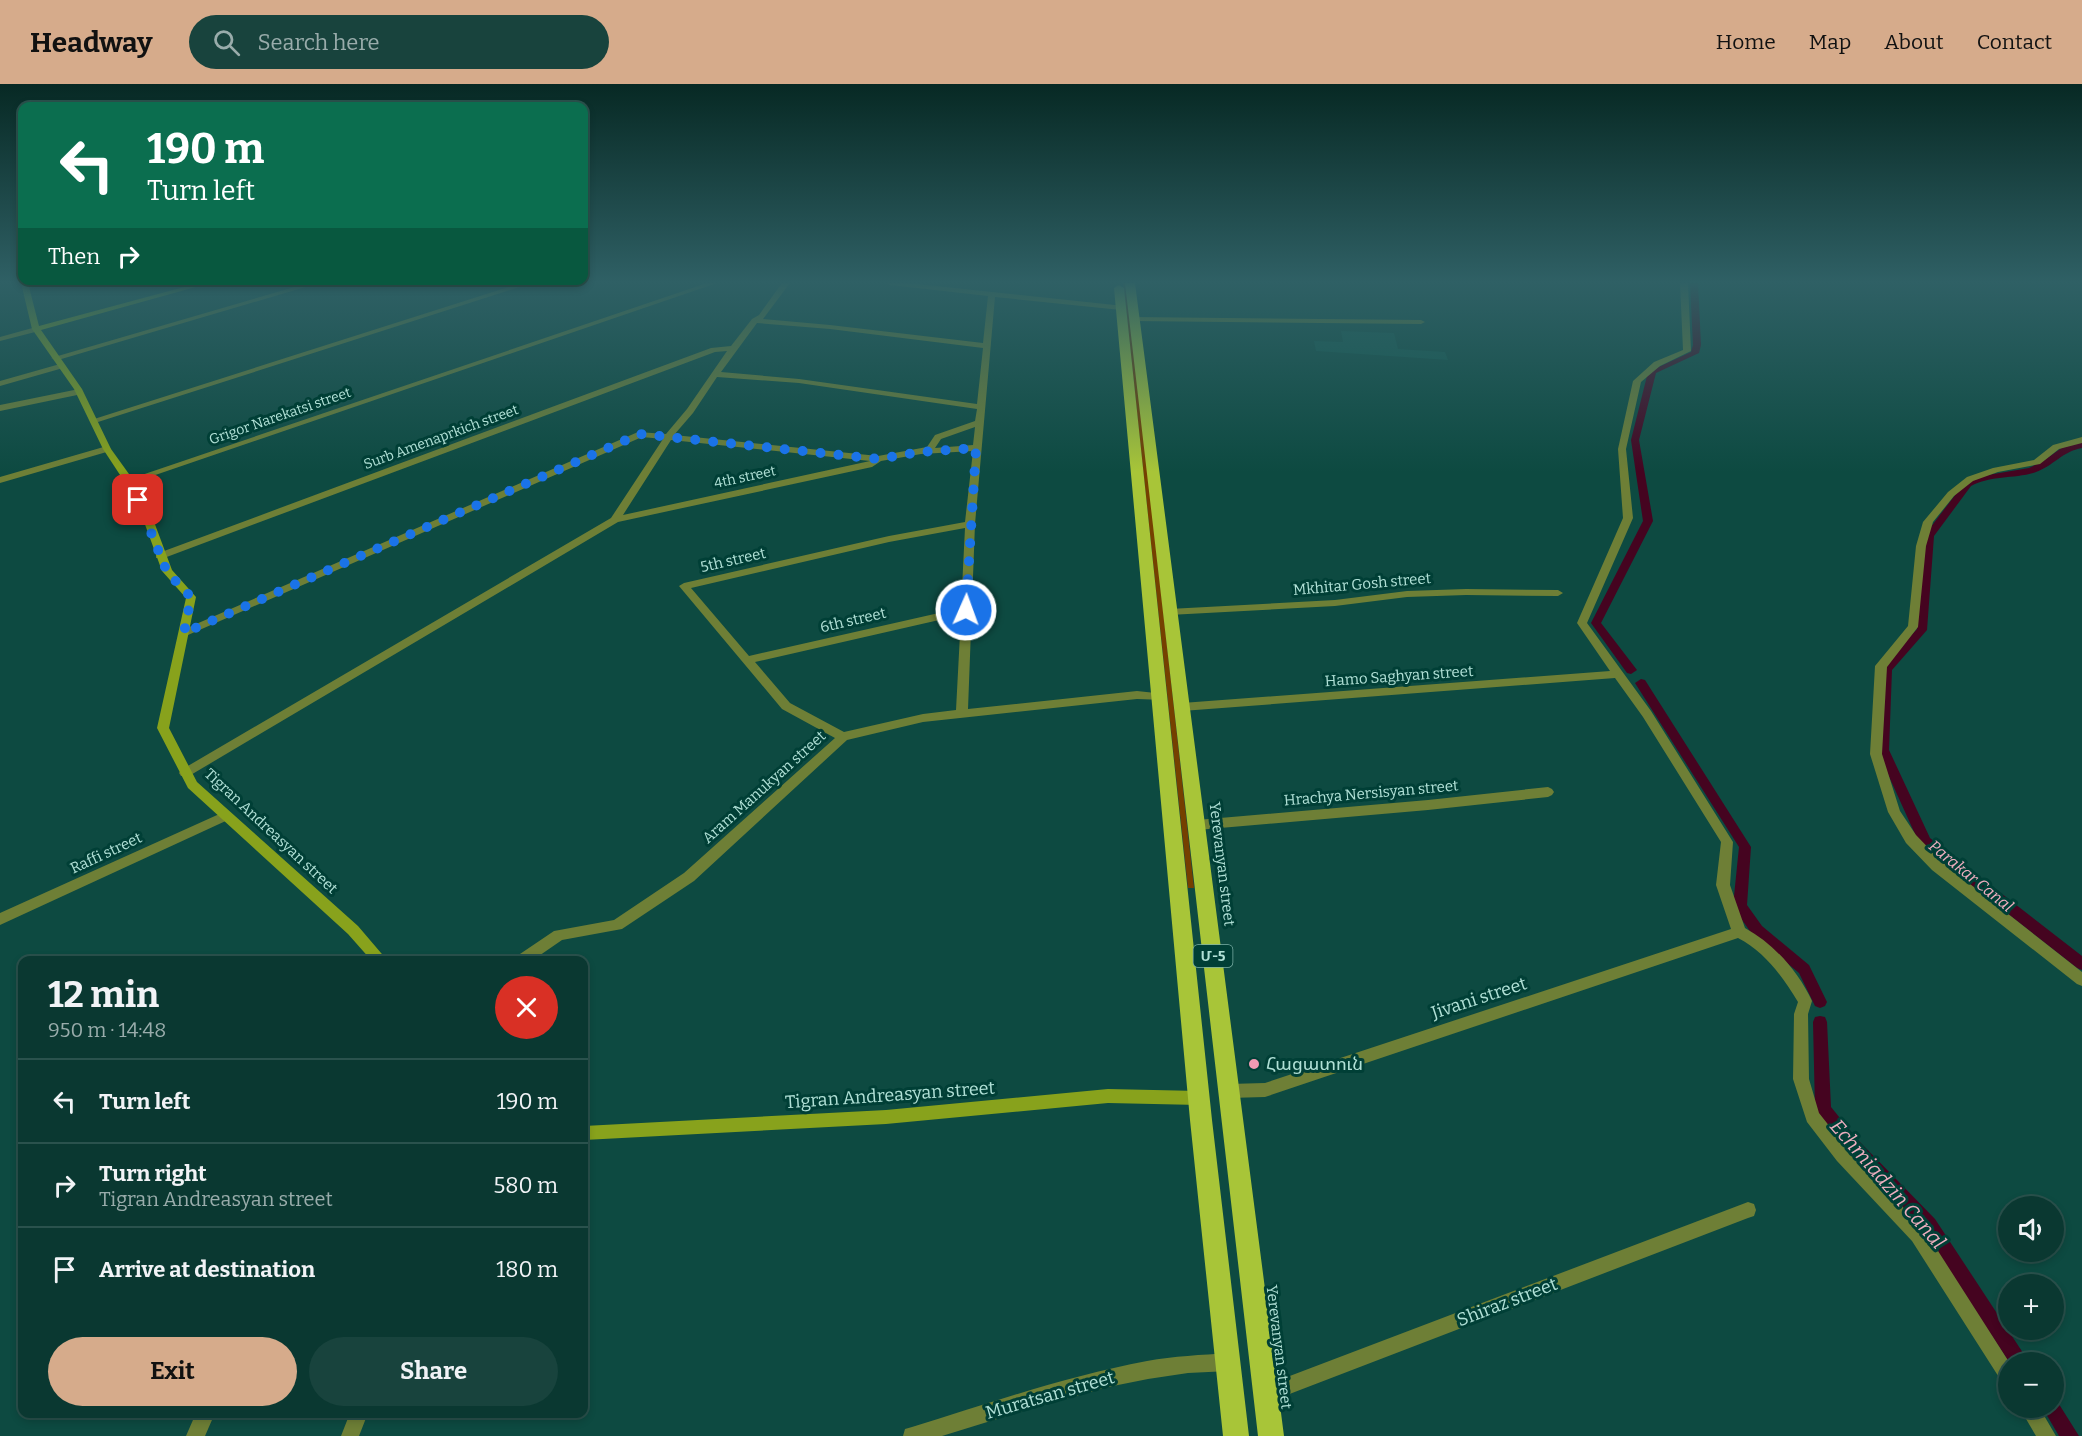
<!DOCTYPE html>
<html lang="en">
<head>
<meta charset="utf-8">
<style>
	:root { --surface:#0a3831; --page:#18433d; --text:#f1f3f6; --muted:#99acab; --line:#2a524d; --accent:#d6ab8b }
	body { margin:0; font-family:Bitter,"Noto Sans Armenian",serif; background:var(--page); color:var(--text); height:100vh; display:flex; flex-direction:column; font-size:22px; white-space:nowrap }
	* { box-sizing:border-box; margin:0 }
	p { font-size:20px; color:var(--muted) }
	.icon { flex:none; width:33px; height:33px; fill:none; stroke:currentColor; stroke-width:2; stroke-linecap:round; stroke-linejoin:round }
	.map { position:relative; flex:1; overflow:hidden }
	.panel { position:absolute; left:18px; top:872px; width:570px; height:462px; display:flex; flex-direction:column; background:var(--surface); border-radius:12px; box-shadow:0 3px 9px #0003,0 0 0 2px var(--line) }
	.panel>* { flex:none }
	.banner { position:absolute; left:18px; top:18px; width:570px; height:183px; border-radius:12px; box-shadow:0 3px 9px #0003,0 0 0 2px var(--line); background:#0b6e4f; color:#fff; overflow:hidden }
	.controls { position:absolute; left:1998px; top:1112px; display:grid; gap:12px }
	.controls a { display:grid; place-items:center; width:66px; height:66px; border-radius:50%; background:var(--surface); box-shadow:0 3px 9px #0003,0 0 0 2px var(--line); font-size:30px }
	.pin { position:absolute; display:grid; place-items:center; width:51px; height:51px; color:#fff; margin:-26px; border-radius:12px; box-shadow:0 3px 9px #0006 }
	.me { position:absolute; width:66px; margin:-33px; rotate:2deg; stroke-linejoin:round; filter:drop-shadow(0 0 4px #0008) }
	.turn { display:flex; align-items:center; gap:21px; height:126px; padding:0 30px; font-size:27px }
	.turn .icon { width:78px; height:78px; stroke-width:2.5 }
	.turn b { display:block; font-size:42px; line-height:51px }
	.then { display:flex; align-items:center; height:57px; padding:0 30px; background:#0003; gap:12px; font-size:22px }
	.round { display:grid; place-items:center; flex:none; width:63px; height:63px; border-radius:32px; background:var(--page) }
	.headline { display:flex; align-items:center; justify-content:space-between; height:102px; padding:0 30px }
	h1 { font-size:36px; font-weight:700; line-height:45px }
	.button { display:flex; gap:12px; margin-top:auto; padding:12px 30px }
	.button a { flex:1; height:69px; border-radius:36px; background:var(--accent); color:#111; font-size:24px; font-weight:700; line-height:69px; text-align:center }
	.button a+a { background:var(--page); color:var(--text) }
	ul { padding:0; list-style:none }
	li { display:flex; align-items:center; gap:18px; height:84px; padding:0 30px; border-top:2px solid var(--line) }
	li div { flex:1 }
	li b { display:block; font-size:22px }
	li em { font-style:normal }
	header { display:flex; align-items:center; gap:36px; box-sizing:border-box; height:84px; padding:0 30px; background:var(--accent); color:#111 }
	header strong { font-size:28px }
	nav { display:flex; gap:33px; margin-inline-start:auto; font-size:21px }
	.search { width:420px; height:54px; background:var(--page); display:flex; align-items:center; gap:15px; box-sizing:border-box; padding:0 21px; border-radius:33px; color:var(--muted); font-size:22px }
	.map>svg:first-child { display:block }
	.built { fill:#11574d }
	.green { fill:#754000 }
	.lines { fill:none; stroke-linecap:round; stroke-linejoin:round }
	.canal { fill:#450420; fill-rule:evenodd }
	.minor { fill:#6e7f36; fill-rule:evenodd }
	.secondary { fill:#88a21c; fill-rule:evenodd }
	.trunk { fill:#a8c538; fill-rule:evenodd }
	.route { stroke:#1a73e8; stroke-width:10; stroke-dasharray:0 18 }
	.poi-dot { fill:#f19ab3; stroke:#003f36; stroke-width:2 }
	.labels { text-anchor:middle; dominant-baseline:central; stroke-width:6; stroke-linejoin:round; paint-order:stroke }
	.far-street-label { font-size:14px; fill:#b1e1d7; stroke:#003f36 }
	.shield { fill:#003f36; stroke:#7cb0a7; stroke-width:1.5 }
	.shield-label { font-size:14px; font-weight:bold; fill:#b1e1d7 }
	.street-label { font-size:15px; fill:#b1e1d7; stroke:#003f36 }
	.water-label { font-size:16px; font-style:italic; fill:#edaebf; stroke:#003f36 }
	.near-street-label { font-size:18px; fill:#b1e1d7; stroke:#003f36 }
	.near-poi-label { font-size:18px; fill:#b1e1d7; stroke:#003f36; text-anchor:start }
	.near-water-label { font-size:20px; font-style:italic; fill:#edaebf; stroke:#003f36 }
</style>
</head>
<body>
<header>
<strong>Headway</strong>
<div class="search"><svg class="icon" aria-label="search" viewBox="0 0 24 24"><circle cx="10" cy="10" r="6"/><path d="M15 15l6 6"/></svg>Search here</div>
<nav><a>Home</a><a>Map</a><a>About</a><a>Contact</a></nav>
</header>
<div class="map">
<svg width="2082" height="1352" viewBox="0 0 2082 1352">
	<rect width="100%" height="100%" fill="#0d4a41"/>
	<path class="built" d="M1341 247 1394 249 1398 265 1445 268 1448 276 1316 267 1314 257 1343 258Z"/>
	<path class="green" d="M1123 199H1126L1133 255 1194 804H1188Z"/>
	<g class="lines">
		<path class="canal" d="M1690 199H1698L1701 261 1699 269 1656 289 1639 356 1653 437 1601 539 1637 586 1631 590 1627 589 1591 539 1643 437 1631 356 1648 288 1691 268 1693 261Z
			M2082 358V364C2063 367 2053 382 2036 388 2015 395 1990 391 1971 402L1934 452 1927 546 1892 586 1889 666 1930 754 2082 872V886L2077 884 1920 761 1877 666 1880 585 1917 545 1924 452 1965 398 1982 392 2029 384 2043 377 2063 363Z
			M1641 595 1645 596 1751 763 1747 821 1762 842 1809 881 1827 918 1825 922 1820 924 1815 922 1799 889 1752 850 1735 826 1733 822 1739 763 1635 599Z
			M1820 932 1825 933 1827 938 1831 1023 1857 1055 1935 1135 2029 1278H2009L1923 1147 1845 1065 1818 1030 1815 1025 1813 938 1815 933Z
			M2054 1315 2057 1317 2079 1352H2059L2042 1323H2054Z"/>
		<path class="minor" d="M308 199H319L58 276 51 274Z
			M521 199H532L98 338 91 336Z
			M707 199H717L132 399 129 400 124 397Z
			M782 199H790L763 235 830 241 983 259 988 212 890 201 886 199H908L1124 222V226H1121L995 213 975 440 968 625 1137 607 1165 610 1167 613 1165 616 1137 615 923 638 847 656 694 797 622 845 562 856 533 876H515L517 872 554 847 614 836 684 789 835 654 782 625 679 502 684 499 889 452 965 438 973 367 921 370 881 377 872 383 618 438 189 692H181L179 689 181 686 611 434 663 355 642 353 188 551H180L179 549 180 547 638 348 666 350 687 325 727 267 715 268 164 474H156V470L711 264 731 262 752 235 759 231ZM757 239 830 245 983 264 977 320 799 295 721 288ZM717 293 799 299 977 325 975 337 935 351 927 363 878 372 674 351 693 329ZM975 343 973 361 935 364 941 355ZM671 356 870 377 623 431ZM965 444 961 524 749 572 691 504 889 458ZM961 531 956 626 923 630 844 648 790 619 755 578Z
			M1680 199H1688L1691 267 1660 282 1641 298 1626 365 1633 434 1587 539 1651 627 1733 758 1730 801 1745 844C1774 860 1798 887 1812 917L1808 930 1809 995 1819 1029 1849 1067 1924 1145 2009 1278 2008 1301 2002 1298 1912 1157 1837 1077 1807 1038 1793 995 1794 930 1798 918C1782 892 1765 868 1738 854L1265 1013 1229 1014 1224 1012 1221 1007 1224 1002 1229 1000 1265 999 1731 845 1716 801 1721 758 1643 633 1615 594 1182 627 1176 623 1182 619 1610 587 1577 539 1623 434 1618 365 1633 297 1654 278 1683 266Z
			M1131 233 1421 236 1425 238 1421 240 1134 237H1131Z
			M36 243H39V247L0 257V253Z
			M60 280 64 282 63 284 0 302V297Z
			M79 305 82 306V310L0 327V321Z
			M2082 353V359L2059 365 2040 380 1998 388 1973 397 1954 412 1933 438 1926 462 1918 543 1887 583 1882 670 1900 727 1916 751 1942 778 2082 888V902L2077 900 1932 786 1906 759 1888 728 1870 670 1875 582 1908 542 1916 462 1923 438 1948 408 1967 393 1993 384 2034 376 2053 361Z
			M107 362 111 365 110 367 0 399V393Z
			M1466 505 1558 506 1563 509 1558 512 1466 511 1407 513 1335 522 1169 531 1164 528 1169 525 1335 516 1407 507Z
			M1548 703 1552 705 1554 708 1552 711 1548 713 1428 726 1197 746 1193 744 1191 741 1193 738 1197 736 1428 716Z
			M226 727 230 729 232 732 230 735 0 841V829Z
			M1748 1118 1754 1120 1756 1126 1754 1132 1748 1134 1266 1319 1260 1316 1257 1310 1260 1304 1266 1301Z
			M1229 1269 1235 1272 1238 1278 1235 1284 1229 1287 1188 1289 1148 1295 1108 1303 1029 1325 942 1352H903L905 1345 912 1343C990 1319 1067 1292 1147 1277 1174 1272 1201 1271 1229 1269Z
			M2019 1323H2039L2056 1352H2036Z
			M196 1329H215L205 1352H186Z
			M350 1329H368L359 1352H341Z"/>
		<path class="secondary" d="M21 199H28L39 242 199 199H210L41 246 82 305 111 365 134 397 153 435 172 486 196 513 169 644 197 698 358 842 387 876H371L348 850 188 704 157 644 186 514 162 487 143 435 124 397 103 365 74 305 32 245Z
			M1108 1005 1199 1007 1204 1009 1207 1014 1204 1019 1199 1021 1108 1019 886 1040 584 1056V1042L886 1026Z"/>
		<path class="trunk" d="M1125 199H1135L1284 1352H1258Z
			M1119 201 1124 204 1212 1036 1249 1352H1223L1190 1036 1114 204Z"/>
	</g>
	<linearGradient id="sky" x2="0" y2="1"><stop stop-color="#072924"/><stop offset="0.51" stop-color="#2f6065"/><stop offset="1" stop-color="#2f6065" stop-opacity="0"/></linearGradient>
	<rect width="2082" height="388" fill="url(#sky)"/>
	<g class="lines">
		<path class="route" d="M138 416 167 488 191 513 184 549 640 350 878 375 921 368 976 364 966 526"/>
	</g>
	<circle class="poi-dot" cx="1254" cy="980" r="6"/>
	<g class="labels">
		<g class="far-street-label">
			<text transform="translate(280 332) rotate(-19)">Grigor Narekatsi street</text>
			<text transform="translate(441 353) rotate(-20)">Surb Amenaprkich street</text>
			<text transform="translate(745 393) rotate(-12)">4th street</text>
		</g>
		<rect class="shield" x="1193.5" y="861" width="39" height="22" rx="4.5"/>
		<g class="shield-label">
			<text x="1213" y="872">Մ-5</text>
		</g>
		<g class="street-label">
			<text transform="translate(733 476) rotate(-13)">5th street</text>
			<text transform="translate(1362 500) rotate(-5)">Mkhitar Gosh street</text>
			<text transform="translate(853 536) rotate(-13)">6th street</text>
			<text transform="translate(1399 592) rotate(-4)">Hamo Saghyan street</text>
			<text transform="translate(764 703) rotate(-42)">Aram Manukyan street</text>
			<text transform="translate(1371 709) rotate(-5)">Hrachya Nersisyan street</text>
			<text transform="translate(271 747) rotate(43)">Tigran Andreasyan street</text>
			<text transform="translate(106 769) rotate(-25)">Raffi street</text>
			<text transform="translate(1222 780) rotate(83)">Yerevanyan street</text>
			<text transform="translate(1279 1263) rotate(83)">Yerevanyan street</text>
		</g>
		<g class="water-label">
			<text transform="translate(1971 792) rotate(39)">Parakar Canal</text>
		</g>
		<g class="near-street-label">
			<text transform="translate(1479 914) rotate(-18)">Jivani street</text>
			<text transform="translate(890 1011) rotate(-4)">Tigran Andreasyan street</text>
			<text transform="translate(1507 1218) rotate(-21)">Shiraz street</text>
			<text transform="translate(1050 1311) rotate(-16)">Muratsan street</text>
		</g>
		<g class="near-poi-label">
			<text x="1266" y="980">Հացատուն</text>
		</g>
		<g class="near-water-label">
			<text transform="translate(1888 1100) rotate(49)">Echmiadzin Canal</text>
		</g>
	</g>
</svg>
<div class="controls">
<a><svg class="icon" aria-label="sound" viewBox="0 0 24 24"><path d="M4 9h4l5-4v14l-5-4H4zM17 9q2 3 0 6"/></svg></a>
<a>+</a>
<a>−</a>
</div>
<div class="pin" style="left:138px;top:416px;background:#d93025"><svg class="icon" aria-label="arrive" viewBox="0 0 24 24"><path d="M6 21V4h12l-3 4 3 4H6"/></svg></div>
<svg class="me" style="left:966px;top:526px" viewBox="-20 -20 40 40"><circle r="17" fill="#1a73e8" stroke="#fff" stroke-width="3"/><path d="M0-11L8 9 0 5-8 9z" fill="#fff"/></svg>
<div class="banner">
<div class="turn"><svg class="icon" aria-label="left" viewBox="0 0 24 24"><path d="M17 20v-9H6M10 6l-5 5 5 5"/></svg><div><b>190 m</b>Turn left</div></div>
<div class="then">Then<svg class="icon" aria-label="right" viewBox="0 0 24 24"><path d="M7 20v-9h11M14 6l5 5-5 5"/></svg></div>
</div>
<section class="panel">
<div class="headline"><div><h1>12 min</h1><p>950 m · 14:48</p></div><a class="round" style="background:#d93025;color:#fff"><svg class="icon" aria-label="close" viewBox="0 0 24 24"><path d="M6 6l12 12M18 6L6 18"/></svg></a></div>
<ul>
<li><svg class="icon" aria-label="left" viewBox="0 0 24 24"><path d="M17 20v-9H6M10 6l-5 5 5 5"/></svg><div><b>Turn left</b></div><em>190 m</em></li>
<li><svg class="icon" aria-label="right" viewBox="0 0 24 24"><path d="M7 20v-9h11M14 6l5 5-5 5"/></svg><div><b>Turn right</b><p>Tigran Andreasyan street</p></div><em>580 m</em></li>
<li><svg class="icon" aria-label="arrive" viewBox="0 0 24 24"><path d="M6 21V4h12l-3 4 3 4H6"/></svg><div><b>Arrive at destination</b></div><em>180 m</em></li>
</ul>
<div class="button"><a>Exit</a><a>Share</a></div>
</section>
</div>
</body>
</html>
